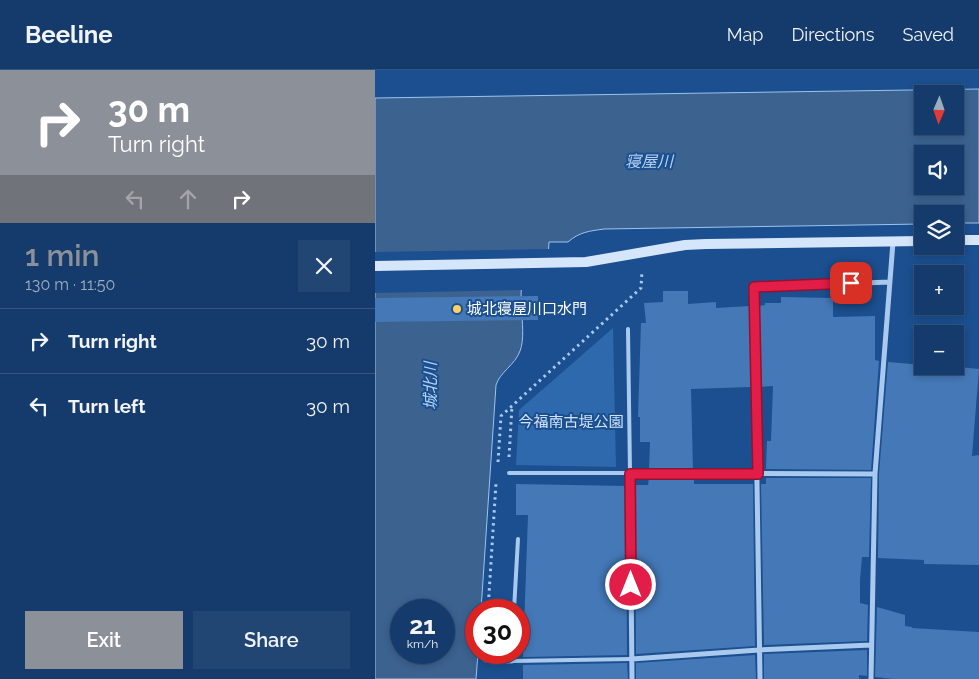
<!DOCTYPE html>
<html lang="en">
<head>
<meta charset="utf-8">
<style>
	:root { --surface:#143b6b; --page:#214673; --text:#f1f3f6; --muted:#9dadc1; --line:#33557e; --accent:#8c9099 }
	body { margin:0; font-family:Raleway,"Noto Sans JP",sans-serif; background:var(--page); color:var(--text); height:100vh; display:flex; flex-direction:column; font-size:19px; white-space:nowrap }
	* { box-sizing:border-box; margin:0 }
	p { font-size:16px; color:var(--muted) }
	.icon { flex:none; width:28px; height:28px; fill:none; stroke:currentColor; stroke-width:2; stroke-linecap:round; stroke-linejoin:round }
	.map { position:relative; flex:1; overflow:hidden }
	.side { display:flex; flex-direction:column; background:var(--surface); width:375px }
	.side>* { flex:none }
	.top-card { background:#8c9099; color:#fff; overflow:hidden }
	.needle { width:32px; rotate:182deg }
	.buttons { position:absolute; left:539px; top:15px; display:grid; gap:10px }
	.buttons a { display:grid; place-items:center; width:50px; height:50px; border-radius:0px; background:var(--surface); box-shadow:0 2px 8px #0003,0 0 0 1px var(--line); font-size:25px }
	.speed { position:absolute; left:15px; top:529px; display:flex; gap:10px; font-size:25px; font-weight:700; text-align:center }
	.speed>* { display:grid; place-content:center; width:65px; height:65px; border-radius:50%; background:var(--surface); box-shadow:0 2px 8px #0003,0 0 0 1px var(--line); line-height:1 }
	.speed small { font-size:12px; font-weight:400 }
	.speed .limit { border:8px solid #d22; background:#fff; color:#111 }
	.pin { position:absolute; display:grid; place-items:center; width:42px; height:42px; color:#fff; margin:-21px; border-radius:10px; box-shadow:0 2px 8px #0006 }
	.me { position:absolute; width:55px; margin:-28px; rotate:0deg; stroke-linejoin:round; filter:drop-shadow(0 0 4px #0008) }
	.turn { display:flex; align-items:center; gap:18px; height:105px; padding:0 25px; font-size:22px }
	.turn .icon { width:65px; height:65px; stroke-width:2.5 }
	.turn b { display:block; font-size:35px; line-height:42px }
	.lanes { display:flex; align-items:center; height:48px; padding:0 25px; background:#0003; justify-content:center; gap:25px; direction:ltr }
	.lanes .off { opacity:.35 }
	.round { display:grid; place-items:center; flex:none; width:52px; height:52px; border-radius:0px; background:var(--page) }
	.head { display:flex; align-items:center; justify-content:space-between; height:85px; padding:0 25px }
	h1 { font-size:30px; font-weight:600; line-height:38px; color:var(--accent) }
	.primary-button { display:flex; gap:10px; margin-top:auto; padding:10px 25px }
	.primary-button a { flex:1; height:58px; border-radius:0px; background:var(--accent); color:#fff; font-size:20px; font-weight:600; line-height:58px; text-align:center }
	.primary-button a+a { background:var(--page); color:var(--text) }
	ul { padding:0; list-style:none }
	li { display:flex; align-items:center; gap:15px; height:65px; padding:0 25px; border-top:1px solid var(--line) }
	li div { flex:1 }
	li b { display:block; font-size:19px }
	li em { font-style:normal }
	header { display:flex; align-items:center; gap:30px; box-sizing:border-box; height:70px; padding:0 25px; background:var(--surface); border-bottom:1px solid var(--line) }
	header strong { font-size:24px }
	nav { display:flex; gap:28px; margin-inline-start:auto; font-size:18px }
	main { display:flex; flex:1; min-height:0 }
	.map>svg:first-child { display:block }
	.green { fill:#2e69ad }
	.water { fill:#3c6290; stroke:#9cc4f0; fill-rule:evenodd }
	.pier { fill:#1b4f8f }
	.building { fill:#4478b7 }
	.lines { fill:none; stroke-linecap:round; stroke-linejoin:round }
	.path { stroke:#a9c9ee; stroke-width:3; stroke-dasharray:2.5 4; stroke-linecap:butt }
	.lane { stroke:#a9c9ee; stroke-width:4 }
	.street { stroke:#a9c9ee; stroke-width:5 }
	.secondary { stroke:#d6e6fa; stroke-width:10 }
	.route-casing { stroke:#92132f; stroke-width:12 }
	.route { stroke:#e11d48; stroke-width:9 }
	.poi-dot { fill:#ffd166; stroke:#1b4f8f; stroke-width:2 }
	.labels { text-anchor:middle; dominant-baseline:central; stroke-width:4; stroke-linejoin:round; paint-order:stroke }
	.poi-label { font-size:15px; fill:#fff; stroke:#1b4f8f; text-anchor:start }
	.park-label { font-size:15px; fill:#cfe3fa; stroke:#1b4f8f }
	.water-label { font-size:16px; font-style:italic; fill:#b5d3f5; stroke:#1b4f8f }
</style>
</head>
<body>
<header>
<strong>Beeline</strong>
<nav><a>Map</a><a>Directions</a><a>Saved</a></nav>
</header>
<main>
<section class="side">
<div class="top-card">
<div class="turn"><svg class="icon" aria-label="right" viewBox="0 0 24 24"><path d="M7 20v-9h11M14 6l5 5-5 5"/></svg><div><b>30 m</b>Turn right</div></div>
<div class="lanes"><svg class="icon off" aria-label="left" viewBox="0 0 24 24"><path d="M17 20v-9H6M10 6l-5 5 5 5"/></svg><svg class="icon off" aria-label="ahead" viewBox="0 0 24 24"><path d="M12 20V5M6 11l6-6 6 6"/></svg><svg class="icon" aria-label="right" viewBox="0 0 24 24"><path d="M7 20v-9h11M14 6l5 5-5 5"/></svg></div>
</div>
<div class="head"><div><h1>1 min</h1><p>130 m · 11:50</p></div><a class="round"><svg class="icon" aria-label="close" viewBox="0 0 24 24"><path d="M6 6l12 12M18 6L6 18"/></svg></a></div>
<ul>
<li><svg class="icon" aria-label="right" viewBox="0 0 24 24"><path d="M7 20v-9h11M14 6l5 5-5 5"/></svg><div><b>Turn right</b></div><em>30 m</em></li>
<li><svg class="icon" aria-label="left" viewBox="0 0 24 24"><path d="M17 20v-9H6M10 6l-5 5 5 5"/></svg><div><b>Turn left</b></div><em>30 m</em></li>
</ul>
<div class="primary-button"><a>Exit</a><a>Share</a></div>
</section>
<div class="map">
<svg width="604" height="609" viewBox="0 0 604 609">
	<rect width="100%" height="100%" fill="#1b4f8f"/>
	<path class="green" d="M238 258 241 397 141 395 144 340Z"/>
	<path class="water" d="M604 19V153H580V144H548L547 154 229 159C215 161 204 162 193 172H174L173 188C168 190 161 192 156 196 136 211 154 259 145 281 140 295 125 302 121 315L106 540H101V582L103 583 101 609H0V28ZM548 24H580V56H548ZM548 84H580V116H548ZM26 540H69V582H26Z"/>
	<path class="pier" d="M177 179 176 189 167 191 156 198 150 207 149 220 0 223V182Z"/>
	<path class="building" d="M288 221H313V234L341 232V238L375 236 376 317 316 319 318 399H274L275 372H265V347H263L266 253H271L269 233 288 232Z
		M163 226V250L0 252V228Z
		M406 227 458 228V247L500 246V290L504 291 496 400 391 399 392 371H396L398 316 385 317 384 236 390 235V233H406Z
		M513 292 548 295V296H574L604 299 597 386 604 385V495L549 494V490L503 488 504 404Z
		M274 407 319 408V414H378L380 576 261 584 260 415H273Z
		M391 408H496L494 487H487L485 510V533L493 535 492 571 389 575 386 414H391Z
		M141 414 251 416 252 585 148 587 153 445H141Z
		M502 537 530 545V556L537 557V558L604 562V609H518L500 607Z
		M492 580V606L484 605V609H389V584Z
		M380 585 381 609H261V593Z
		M252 593 253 609H148V595Z"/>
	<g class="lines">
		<path class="path" d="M134 387 137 336
			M123 392 126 346 266 218 267 201
			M113 540 121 413"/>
		<path class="lane" d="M134 403H255L253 259
			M139 540 143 469
			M137 582V591L257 589"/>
		<path class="street" d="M257 589 384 580 496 575
			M110 590 137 591
			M257 609 255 403 500 404
			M385 609 379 217 515 212
			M496 609 500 404 518 172"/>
		<path class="secondary" d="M580 170H604
			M0 196 211 192 310 175 331 174 548 171"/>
	</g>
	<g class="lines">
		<g class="route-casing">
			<path id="route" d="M256 515 255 404H383L379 217 476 213"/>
		</g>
		<use href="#route" class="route"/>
	</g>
	<circle class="poi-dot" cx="82" cy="239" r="5"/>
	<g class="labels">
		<g class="poi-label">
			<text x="92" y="239">城北寝屋川口水門</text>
		</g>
		<g class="park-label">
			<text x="196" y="352">今福南古堤公園</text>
		</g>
		<g class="water-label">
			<text x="274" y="91">寝屋川</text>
			<text transform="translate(55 316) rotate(-90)">城北川</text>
		</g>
	</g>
</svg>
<div class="buttons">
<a><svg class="needle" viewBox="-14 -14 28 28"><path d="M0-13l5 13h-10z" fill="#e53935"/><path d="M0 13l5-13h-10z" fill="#9dadc1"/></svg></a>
<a><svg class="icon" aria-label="sound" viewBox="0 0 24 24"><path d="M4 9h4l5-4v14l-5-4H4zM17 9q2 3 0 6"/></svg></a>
<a><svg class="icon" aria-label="layers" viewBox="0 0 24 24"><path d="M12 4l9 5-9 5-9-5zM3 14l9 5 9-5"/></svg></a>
<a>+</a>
<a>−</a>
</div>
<div class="speed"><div>21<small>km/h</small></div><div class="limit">30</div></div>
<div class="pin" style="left:476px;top:213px;background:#d93025"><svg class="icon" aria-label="arrive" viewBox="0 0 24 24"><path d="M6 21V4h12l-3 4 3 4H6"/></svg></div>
<svg class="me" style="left:256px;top:515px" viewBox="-20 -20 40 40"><circle r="17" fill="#e11d48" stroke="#fff" stroke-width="3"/><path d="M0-11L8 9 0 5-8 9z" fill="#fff"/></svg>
</div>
</main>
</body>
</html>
